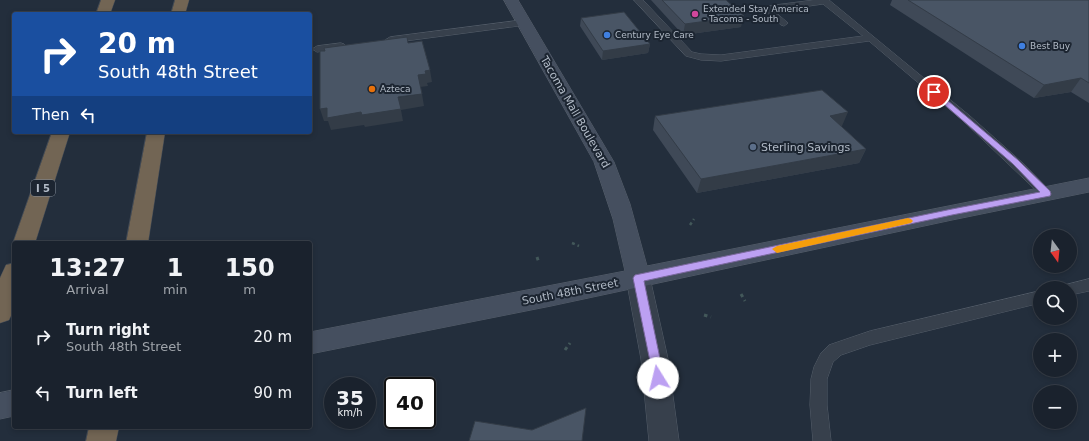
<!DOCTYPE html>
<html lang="en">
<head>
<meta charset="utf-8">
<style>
	:root { --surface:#1a222d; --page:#232a35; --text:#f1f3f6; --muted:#9fa4aa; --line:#383f49 }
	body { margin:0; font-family:"DejaVu Sans",sans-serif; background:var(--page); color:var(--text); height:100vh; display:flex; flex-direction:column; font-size:15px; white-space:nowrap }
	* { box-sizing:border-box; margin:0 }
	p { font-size:13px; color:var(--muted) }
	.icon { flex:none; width:22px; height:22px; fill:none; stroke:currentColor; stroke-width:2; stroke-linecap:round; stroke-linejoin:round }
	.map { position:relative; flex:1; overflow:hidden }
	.panel { position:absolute; left:12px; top:241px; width:300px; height:188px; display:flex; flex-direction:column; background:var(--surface); border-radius:4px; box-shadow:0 2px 6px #0003,0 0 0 1px var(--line) }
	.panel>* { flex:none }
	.banner { position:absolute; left:12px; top:12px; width:300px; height:122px; border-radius:4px; box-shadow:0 2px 6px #0003,0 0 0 1px var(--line); background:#1a4fa0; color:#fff; overflow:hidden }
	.needle { width:26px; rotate:165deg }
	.controls { position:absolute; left:1033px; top:229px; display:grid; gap:8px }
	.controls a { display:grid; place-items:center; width:44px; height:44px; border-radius:50%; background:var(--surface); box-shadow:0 2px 6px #0003,0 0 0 1px var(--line); font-size:20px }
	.speed { position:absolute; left:324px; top:377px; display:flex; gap:8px; font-size:20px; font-weight:700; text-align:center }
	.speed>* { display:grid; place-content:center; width:52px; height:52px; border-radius:50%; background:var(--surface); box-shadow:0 2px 6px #0003,0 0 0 1px var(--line); line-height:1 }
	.speed small { font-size:10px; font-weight:400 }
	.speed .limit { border:2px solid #111; border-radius:6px; background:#fff; color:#111 }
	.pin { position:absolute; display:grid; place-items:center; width:34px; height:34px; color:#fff; margin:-17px; border:2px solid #fff; border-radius:50%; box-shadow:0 1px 4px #0007 }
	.me { position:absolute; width:44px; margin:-22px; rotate:351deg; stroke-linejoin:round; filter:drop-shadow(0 0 3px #0008) }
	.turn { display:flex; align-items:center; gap:14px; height:84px; padding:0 20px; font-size:18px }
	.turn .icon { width:52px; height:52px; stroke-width:2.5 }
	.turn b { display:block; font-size:28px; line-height:34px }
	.then { display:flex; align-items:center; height:38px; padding:0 20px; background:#0003; gap:8px; font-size:15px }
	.eta { display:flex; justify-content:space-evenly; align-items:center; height:68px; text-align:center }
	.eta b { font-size:24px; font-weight:800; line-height:28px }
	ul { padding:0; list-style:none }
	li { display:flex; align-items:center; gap:12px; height:56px; padding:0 20px }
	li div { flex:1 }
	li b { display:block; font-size:15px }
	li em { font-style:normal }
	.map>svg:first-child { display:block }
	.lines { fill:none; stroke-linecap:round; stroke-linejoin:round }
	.service-casing { stroke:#555e6a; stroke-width:1 }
	.tertiary-casing { stroke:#555e6a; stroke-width:1 }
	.secondary-casing { stroke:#555e6a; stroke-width:1 }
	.motorway-casing { stroke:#424b57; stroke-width:1 }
	.path-far1 { stroke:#43585a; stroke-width:2.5; stroke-dasharray:3 3; stroke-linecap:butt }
	.path { stroke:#43585a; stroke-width:3; stroke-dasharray:3.5 3.5; stroke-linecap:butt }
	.service { fill:#37404c; fill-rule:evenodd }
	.tertiary { fill:#37404c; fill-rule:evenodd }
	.secondary { fill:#454f5f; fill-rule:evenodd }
	.motorway { fill:#726554; fill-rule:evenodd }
	.wall { fill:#3f4957 }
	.shaded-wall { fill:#333c47 }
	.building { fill:#495565; stroke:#333c47 }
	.route { fill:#bca0f2; stroke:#7a689d }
	.slow { fill:#f59e0b }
	.hotel-dot { fill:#d1479c; stroke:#1c2531; stroke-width:1.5 }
	.shop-dot { fill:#3f7fe0; stroke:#1c2531; stroke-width:1.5 }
	.food-dot { fill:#e8710a; stroke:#1c2531; stroke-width:1.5 }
	.service-dot { fill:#5c6f8a; stroke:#1c2531; stroke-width:1.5 }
	.labels { text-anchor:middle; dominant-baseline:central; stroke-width:4; stroke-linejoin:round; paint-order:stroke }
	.far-poi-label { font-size:9px; fill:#b2bbc7; stroke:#1c2531; text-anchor:start }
	.shield { fill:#1c2531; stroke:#858e9a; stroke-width:1 }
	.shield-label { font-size:10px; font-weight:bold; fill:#b2bbc7 }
	.street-label { font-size:11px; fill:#b2bbc7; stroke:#1c2531 }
	.poi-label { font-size:11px; fill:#b2bbc7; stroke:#1c2531; text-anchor:start }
</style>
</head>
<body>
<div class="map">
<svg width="1089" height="441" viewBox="0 0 1089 441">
	<rect width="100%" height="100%" fill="#232e3c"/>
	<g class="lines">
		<g class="service-casing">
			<path id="service" d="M634 0H643L692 52 701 54 721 55 863 36 823 4 774 11 788 23 784 26 781 25 763 9 767 6 814 0H829L970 116 1025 165 1053 194 1051 197 1047 198 1043 197 962 120 869 41 721 61 701 60 686 56Z
				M523 20 527 23 526 25 390 43 385 40 390 37Z
				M341 43 344 44 346 46 344 48 317 52 312 49 317 46Z
				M1089 279V291L1070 295V288H1063L1065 285Z
				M1040 291V303L870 345 841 355 833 362 827 379V405L831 441H813L810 405 811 379 814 367 821 353 829 345 870 331Z"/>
		</g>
		<g class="tertiary-casing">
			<path id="tertiary" d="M638 269 647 271 650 278 668 359 679 441H649L641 359 626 278 629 271Z"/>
		</g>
		<g class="secondary-casing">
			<path id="secondary" d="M504 0H518L614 162 630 204 647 266 1089 178V192L952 220 551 306 310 354V332L625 271 613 219 594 162Z
				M14 390V416L0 419V393Z"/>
		</g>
		<g class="motorway-casing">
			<path id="motorway" d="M101 0H115L110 14H96Z
				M175 0H189L185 14H171Z
				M52 132H70L35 243H14V246L13 243Z
				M147 132H165L148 243H126Z
				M14 263V309L9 320 0 323V278L6 265Z
				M89 427H119L116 441H86Z"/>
		</g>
		<path class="path-far1" d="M690 225 694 219
			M572 243 579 246"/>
		<path class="path" d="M537 257 539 263
			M741 294 745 301
			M704 315 711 317
			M565 350 570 343"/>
		<use href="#service" class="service"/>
		<use href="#tertiary" class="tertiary"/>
		<use href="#secondary" class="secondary"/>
		<use href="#motorway" class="motorway"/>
	</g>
	<path class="wall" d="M651 0H726L741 27 683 35Z
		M892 0H1089V103L1071 92 1034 98 890 5Z
		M581 18 650 44 648 53 602 60 580 26Z
		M655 116 842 126H841L866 149 859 163 697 193 653 130Z"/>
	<path class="shaded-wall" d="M744 16 741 27 683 35 685 24Z
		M650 44 648 53 602 60 603 51Z
		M430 70 432 82 427 83 428 86 420 87 418 75 425 71Z
		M1081 78 1071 92 1034 98 1044 85Z
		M422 94 424 106 401 110 403 121 365 127 364 125 331 130 328 121H324L320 109Z
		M848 112 842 126 824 130 830 116Z
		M866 149 859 163 697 193 701 179Z"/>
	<path class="building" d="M662 0H726L744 16 685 24Z
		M908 0H1089V83L1081 78 1044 85Z
		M624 12 650 44 603 51 581 18Z
		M407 37 408 43 422 41 430 70 425 71 426 74 418 75 422 94 398 97 401 109 362 115 361 112 327 118V108L320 109V51H325L324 48Z
		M822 90 848 112 830 116 866 149 701 179 655 116Z
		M586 408 582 441H469L475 421 532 430Z"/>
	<path class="route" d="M934 89 1018 160 1050 191 1051 194 1050 196 952 215 644 281 664 378 662 381 658 383 654 381 633 278 635 275 952 209 1040 192 1013 164 931 93 930 92Z"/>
	<path class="slow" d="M908 218 911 219 913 221 911 223 777 253 772 249 777 246Z"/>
	<circle class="hotel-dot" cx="695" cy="14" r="4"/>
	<g class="shop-dot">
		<circle cx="607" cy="35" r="4"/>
		<circle cx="1022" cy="46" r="4"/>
	</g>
	<circle class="food-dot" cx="372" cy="89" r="4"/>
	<circle class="service-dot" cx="753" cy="147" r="4"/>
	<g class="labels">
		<g class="far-poi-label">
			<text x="703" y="9">Extended Stay America<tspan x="703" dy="10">- Tacoma - South</tspan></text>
			<text x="615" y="35">Century Eye Care</text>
			<text x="1030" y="46">Best Buy</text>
			<text x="380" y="89">Azteca</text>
		</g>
		<rect class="shield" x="31" y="180" width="24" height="16" rx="3"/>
		<g class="shield-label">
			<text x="43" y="188">I 5</text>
		</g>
		<g class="street-label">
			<text transform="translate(575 112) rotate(60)">Tacoma Mall Boulevard</text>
			<text transform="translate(570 292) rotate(-11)">South 48th Street</text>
		</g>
		<g class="poi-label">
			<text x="761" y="147">Sterling Savings</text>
		</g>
	</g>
</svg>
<div class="controls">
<a><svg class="needle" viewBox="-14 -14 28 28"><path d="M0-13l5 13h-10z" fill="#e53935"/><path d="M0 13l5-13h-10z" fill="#9fa4aa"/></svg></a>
<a><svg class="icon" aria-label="search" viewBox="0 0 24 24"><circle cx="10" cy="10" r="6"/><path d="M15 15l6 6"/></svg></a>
<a>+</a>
<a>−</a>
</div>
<div class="speed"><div>35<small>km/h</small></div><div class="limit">40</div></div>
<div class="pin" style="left:934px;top:92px;background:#d93025"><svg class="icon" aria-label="arrive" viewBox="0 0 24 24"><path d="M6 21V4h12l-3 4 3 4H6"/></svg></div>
<svg class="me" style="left:658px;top:378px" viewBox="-20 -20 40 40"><circle r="19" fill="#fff"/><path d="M0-13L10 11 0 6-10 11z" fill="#bca0f2"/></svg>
<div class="banner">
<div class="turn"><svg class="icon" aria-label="right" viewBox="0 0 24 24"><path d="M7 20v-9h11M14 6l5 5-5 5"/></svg><div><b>20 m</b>South 48th Street</div></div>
<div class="then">Then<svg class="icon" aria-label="left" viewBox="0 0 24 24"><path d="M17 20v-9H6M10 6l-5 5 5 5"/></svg></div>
</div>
<section class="panel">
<div class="eta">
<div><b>13:27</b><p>Arrival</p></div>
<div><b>1</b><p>min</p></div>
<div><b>150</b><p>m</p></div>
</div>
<ul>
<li><svg class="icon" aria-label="right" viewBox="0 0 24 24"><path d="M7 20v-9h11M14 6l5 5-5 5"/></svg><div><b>Turn right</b><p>South 48th Street</p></div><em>20 m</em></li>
<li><svg class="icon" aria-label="left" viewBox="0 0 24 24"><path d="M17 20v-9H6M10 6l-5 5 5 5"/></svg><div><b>Turn left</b></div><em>90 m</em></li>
</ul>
</section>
</div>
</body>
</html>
